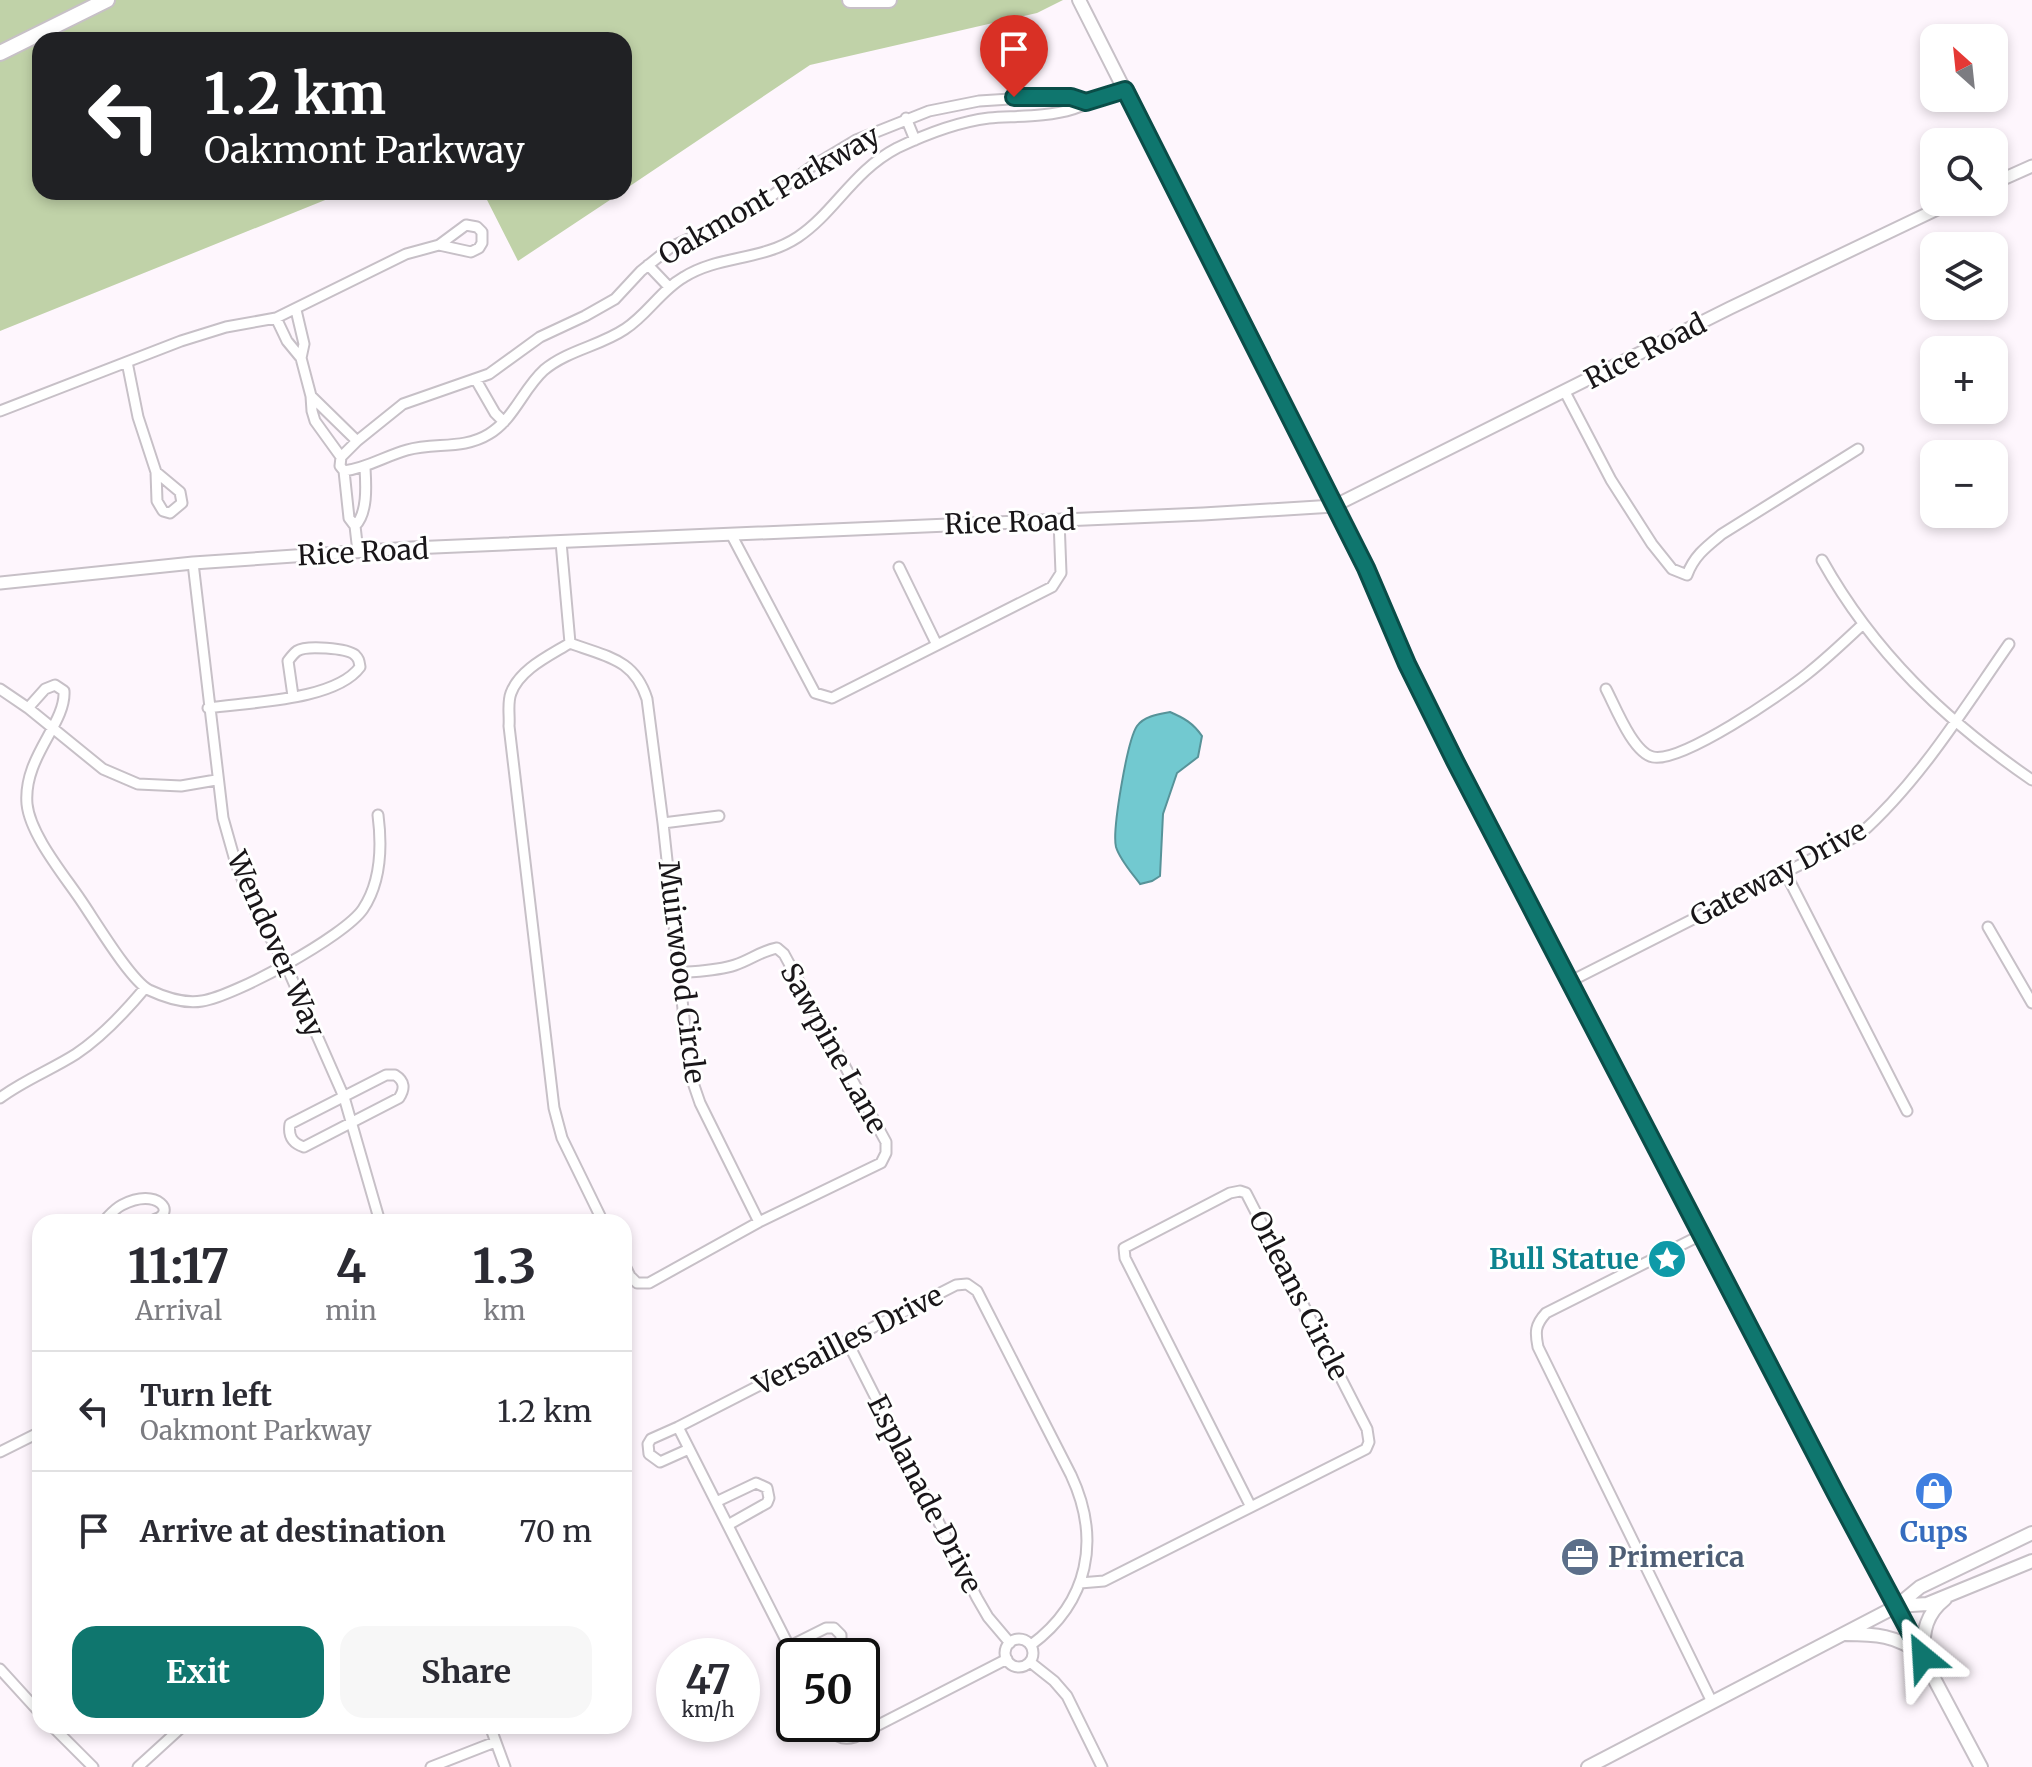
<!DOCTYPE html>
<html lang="en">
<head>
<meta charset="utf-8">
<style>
	:root { --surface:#fff; --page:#f7f7f7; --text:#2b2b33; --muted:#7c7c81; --line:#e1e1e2; --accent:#0f766e }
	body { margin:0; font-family:Merriweather,serif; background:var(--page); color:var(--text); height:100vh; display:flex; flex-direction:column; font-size:30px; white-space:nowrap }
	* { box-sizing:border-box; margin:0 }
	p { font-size:26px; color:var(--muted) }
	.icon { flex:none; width:44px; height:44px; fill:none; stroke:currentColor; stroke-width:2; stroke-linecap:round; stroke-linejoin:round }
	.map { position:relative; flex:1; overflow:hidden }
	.panel { position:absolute; left:32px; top:1214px; width:600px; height:520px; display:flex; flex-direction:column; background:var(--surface); border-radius:24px; box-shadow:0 4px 12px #0003 }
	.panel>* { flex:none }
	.banner { position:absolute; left:32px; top:32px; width:600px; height:168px; border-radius:24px; box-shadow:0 4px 12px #0003; background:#202124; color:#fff; overflow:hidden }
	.needle { width:52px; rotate:333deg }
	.controls { position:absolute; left:1920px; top:24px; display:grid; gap:16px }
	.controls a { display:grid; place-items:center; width:88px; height:88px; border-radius:16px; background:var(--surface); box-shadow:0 4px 12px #0003; font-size:40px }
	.speed { position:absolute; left:656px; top:1638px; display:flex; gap:16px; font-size:40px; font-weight:700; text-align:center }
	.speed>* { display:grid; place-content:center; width:104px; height:104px; border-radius:50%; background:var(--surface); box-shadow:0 4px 12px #0003; line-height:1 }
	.speed small { font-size:20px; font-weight:400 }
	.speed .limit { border:4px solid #111; border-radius:12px; background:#fff; color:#111 }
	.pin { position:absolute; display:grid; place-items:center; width:68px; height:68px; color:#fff; margin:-82px -34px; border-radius:50% 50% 50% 0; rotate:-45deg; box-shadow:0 0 8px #0007 }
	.pin .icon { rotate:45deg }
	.me { position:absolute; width:88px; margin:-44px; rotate:333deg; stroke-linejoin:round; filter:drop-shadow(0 0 6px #0008) }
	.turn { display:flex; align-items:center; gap:28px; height:168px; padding:0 40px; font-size:36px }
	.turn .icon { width:104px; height:104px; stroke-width:2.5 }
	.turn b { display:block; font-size:56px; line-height:68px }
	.eta { display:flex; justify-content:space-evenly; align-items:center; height:136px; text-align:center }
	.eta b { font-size:48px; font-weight:700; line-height:56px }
	.cta { display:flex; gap:16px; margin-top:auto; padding:16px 40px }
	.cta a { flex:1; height:92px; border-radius:24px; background:var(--accent); color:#fff; font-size:32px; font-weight:700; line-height:92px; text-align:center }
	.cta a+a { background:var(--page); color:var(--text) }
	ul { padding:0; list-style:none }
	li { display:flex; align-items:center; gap:24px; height:120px; padding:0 40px; border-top:2px solid var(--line) }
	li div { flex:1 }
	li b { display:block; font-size:30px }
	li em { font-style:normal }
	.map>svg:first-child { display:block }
	.green { fill:#c0d2a8 }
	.water { fill:#72c9d0; stroke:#579399; stroke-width:2 }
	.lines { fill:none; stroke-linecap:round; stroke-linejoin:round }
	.minor-casing { stroke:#c7c0c7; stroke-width:13 }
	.tertiary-casing { stroke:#c7c0c7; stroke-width:15 }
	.secondary-casing { stroke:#c7c0c7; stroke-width:16 }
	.primary-casing { stroke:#c7c0c7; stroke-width:18 }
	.minor { stroke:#fff; stroke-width:9 }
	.tertiary { stroke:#fff; stroke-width:11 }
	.secondary { stroke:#fff; stroke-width:12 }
	.primary { stroke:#fff; stroke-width:14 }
	.route-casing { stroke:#0a4d48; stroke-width:20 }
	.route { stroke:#0f766e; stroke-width:14 }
	.labels { text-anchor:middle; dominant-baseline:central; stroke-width:6; stroke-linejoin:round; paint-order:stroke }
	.street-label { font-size:28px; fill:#191619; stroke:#fff }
	.culture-label { font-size:28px; font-weight:bold; fill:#0d838f; stroke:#fff; text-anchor:end }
	.shop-label { font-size:28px; font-weight:bold; fill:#366cbe; stroke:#fff }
	.service-label { font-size:28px; font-weight:bold; fill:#4e5e75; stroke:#fff; text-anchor:start }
</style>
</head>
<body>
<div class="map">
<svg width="2032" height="1767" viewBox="0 0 2032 1767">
	<rect width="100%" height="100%" fill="#fef6fd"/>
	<path class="green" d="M0 0H1063L1037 13 810 65 624 190V40H40V192H345L0 331Z
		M483 192H622L518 261Z"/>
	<path class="water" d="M1170 712C1184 718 1193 723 1202 736L1198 757 1177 773 1163 814 1160 876 1152 881 1140 884C1132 873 1120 860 1116 847 1112 831 1127 741 1137 726 1144 716 1159 714 1170 712Z"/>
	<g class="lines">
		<g class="minor-casing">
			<path id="minor" d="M1086 102 1071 97H1042L979 101 929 111 856 140 811 167 754 209 671 247 641 271 615 299 585 316 540 337 489 374 403 404 357 441 341 457 340 466 344 471C368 468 385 456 407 450 435 442 463 450 489 434 514 419 523 389 544 370 568 350 600 346 625 329 647 315 661 290 684 277 719 255 762 261 798 237 835 212 853 171 897 148 926 134 957 122 989 118 1016 116 1048 117 1073 109 1090 103 1107 96 1125 90
				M906 118 915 140
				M648 265 669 287
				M296 310 304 344 301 358 311 396 312 411 315 421 341 457
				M276 318 287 341 301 358
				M127 362 138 417 156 472 157 501 163 511 170 513 182 503 180 492 156 472
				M476 380 495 413 504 422
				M1565 392 1611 480 1652 544 1672 569 1687 575C1694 556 1706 547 1722 534L1858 449
				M311 396 357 441
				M0 411 181 341 226 327 276 318 406 254 439 245 471 252 479 248 482 243V232L477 227 466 225 439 245
				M344 471 349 518 355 526 358 552
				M355 526C368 513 366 485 365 468
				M731 534 815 693 832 698 1052 587 1061 573 1059 520
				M561 542 570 643
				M1822 560C1874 653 1945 720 2032 780
				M193 563 223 818 236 864 257 915 285 963 344 1097 380 1222
				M899 567 937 645
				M0 689 28 708 103 769 138 784 181 786 216 780
				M1606 689C1615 706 1633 753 1653 757 1682 763 1782 694 1807 674 1826 659 1844 642 1862 625
				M28 708 45 689 55 685 64 691C66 724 23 757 27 804 30 834 63 874 80 899 94 919 130 980 149 990 164 997 185 1004 202 1001 235 996 345 936 363 909 381 882 382 846 378 815
				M208 708C248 702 335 701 360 667 359 661 359 659 355 655 347 648 306 645 297 651 293 654 291 657 288 661L293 696
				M663 823 719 816
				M1785 872 1907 1111
				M1988 927 2032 1003
				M1569 982 1859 835C1919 782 1963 710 2009 644
				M386 1075H395C405 1081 405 1089 399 1098L304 1147C292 1143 288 1136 290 1124Z
				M0 1098C24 1080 51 1070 76 1054 103 1036 125 1012 145 988
				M103 1222C109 1216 114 1209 122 1205 158 1186 178 1214 153 1220 143 1222 131 1220 121 1222
				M603 1222 562 1138 554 1108 509 726C510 716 507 703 511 693 520 669 549 656 570 643 606 657 634 658 647 699L663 823 690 1074 700 1103 759 1222
				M1703 1234 1546 1313C1535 1325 1535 1332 1538 1347L1712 1702
				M624 1264 630 1276 637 1283H649L759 1222 881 1163 886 1153V1142L784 954 777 948C761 951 750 960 735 965 717 971 698 971 678 973
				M847 1341 977 1598 988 1617 1010 1643
				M678 1427 651 1439 648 1444 649 1454 660 1462 689 1449
				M0 1452 40 1432
				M716 1502 756 1483 767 1488 769 1498 767 1503 728 1525
				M1080 1583 1104 1581 1366 1449 1369 1442 1367 1429 1246 1193 1240 1191 1230 1193 1124 1248 1125 1258 1251 1507
				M1005 1653a14 14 0 1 1 28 0a14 14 0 1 1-28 0Z
				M790 1646 826 1628H834L841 1635V1645L825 1656
				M794 1656 678 1427 956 1285 967 1284 977 1291 1071 1475C1101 1539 1089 1602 1031 1645
				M1030 1662 1054 1681 1067 1696 1102 1767
				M0 1669 40 1713
				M828 1724C835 1736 841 1741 855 1737L1007 1659
				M52 1726 93 1767
				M490 1726 505 1767
				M138 1767 183 1726
				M431 1767 495 1742"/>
		</g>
		<g class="tertiary-casing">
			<path id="tertiary" d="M1994 183 2032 166
				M0 583 193 563 411 548 1203 514 1334 506 1730 308 1952 202"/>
		</g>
		<g class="secondary-casing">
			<path id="secondary" d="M1079 0 1366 568 1407 664 1442 735 1835 1492 1981 1767
				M1897 1606 1927 1604 2032 1561
				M1845 1634C1874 1634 1898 1635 1921 1655
				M1923 1654C1923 1631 1926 1614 1945 1599
				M1588 1767 1897 1606 1920 1587 2032 1533"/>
		</g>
		<g class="primary-casing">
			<path id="primary" d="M850 0H889
				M0 53 107 0"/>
		</g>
		<use href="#minor" class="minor"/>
		<use href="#tertiary" class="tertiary"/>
		<use href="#secondary" class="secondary"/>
		<use href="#primary" class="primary"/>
	</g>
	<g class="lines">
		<g class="route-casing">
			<path id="route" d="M1014 97H1071L1086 102 1125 90 1366 568 1407 664 1455 761 1835 1492 1923 1657"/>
		</g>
		<use href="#route" class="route"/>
	</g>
	<defs>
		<g id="sight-disc" transform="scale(2)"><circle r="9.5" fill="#0f9aa8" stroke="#fff"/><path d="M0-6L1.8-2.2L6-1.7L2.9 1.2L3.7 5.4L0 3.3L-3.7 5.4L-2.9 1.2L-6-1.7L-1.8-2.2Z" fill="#fff"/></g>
		<g id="shop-disc" transform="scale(2)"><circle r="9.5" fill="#3f7fe0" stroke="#fff"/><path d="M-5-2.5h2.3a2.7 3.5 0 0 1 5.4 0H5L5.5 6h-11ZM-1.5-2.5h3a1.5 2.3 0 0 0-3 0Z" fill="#fff"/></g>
		<g id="office-disc" transform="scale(2)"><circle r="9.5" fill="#5c6f8a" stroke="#fff"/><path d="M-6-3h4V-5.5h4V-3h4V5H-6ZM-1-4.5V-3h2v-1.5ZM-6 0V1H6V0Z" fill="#fff"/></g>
	</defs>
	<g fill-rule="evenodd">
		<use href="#sight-disc" x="1667" y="1259"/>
		<use href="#shop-disc" x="1934" y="1491"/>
		<use href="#office-disc" x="1580" y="1557"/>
	</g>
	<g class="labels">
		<g class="street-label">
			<text transform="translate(769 195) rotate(-30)">Oakmont Parkway</text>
			<text transform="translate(1645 351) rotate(-27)">Rice Road</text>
			<text transform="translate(1010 522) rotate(-2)">Rice Road</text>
			<text transform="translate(363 552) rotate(-3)">Rice Road</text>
			<text transform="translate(1778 873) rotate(-28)">Gateway Drive</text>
			<text transform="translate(276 944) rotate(66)">Wendover Way</text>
			<text transform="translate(682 972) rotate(83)">Muirwood Circle</text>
			<text transform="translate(834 1048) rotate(61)">Sawpine Lane</text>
			<text transform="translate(1299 1295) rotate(63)">Orleans Circle</text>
			<text transform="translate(848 1340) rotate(-27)">Versailles Drive</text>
			<text transform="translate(925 1494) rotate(63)">Esplanade Drive</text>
		</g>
		<g class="culture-label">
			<text x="1639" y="1259">Bull Statue</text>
		</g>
		<g class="shop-label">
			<text x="1934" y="1532">Cups</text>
		</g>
		<g class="service-label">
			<text x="1608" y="1557">Primerica</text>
		</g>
	</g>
</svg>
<div class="controls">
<a><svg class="needle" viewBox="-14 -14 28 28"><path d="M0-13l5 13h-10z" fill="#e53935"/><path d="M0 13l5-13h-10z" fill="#7c7c81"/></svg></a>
<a><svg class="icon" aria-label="search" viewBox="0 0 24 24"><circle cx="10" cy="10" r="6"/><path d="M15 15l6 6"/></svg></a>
<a><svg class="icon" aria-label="layers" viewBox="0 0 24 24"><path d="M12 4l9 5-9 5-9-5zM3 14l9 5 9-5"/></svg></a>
<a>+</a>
<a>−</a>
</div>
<div class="speed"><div>47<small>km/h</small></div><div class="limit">50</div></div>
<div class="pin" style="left:1014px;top:97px;background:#d93025"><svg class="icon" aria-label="arrive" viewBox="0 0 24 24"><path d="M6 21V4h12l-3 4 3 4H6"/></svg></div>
<svg class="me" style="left:1923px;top:1657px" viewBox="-20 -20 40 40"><path d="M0-17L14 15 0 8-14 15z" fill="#0f766e" stroke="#fff" stroke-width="4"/></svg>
<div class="banner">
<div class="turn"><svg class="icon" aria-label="left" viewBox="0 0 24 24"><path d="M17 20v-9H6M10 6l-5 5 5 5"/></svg><div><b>1.2 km</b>Oakmont Parkway</div></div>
</div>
<section class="panel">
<div class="eta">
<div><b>11:17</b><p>Arrival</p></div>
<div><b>4</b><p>min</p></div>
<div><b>1.3</b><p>km</p></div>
</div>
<ul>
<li><svg class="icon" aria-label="left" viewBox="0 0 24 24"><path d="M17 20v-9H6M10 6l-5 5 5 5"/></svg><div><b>Turn left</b><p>Oakmont Parkway</p></div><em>1.2 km</em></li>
<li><svg class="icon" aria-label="arrive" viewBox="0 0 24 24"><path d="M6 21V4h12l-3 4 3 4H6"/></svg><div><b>Arrive at destination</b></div><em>70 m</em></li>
</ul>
<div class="cta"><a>Exit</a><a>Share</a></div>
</section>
</div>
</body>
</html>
